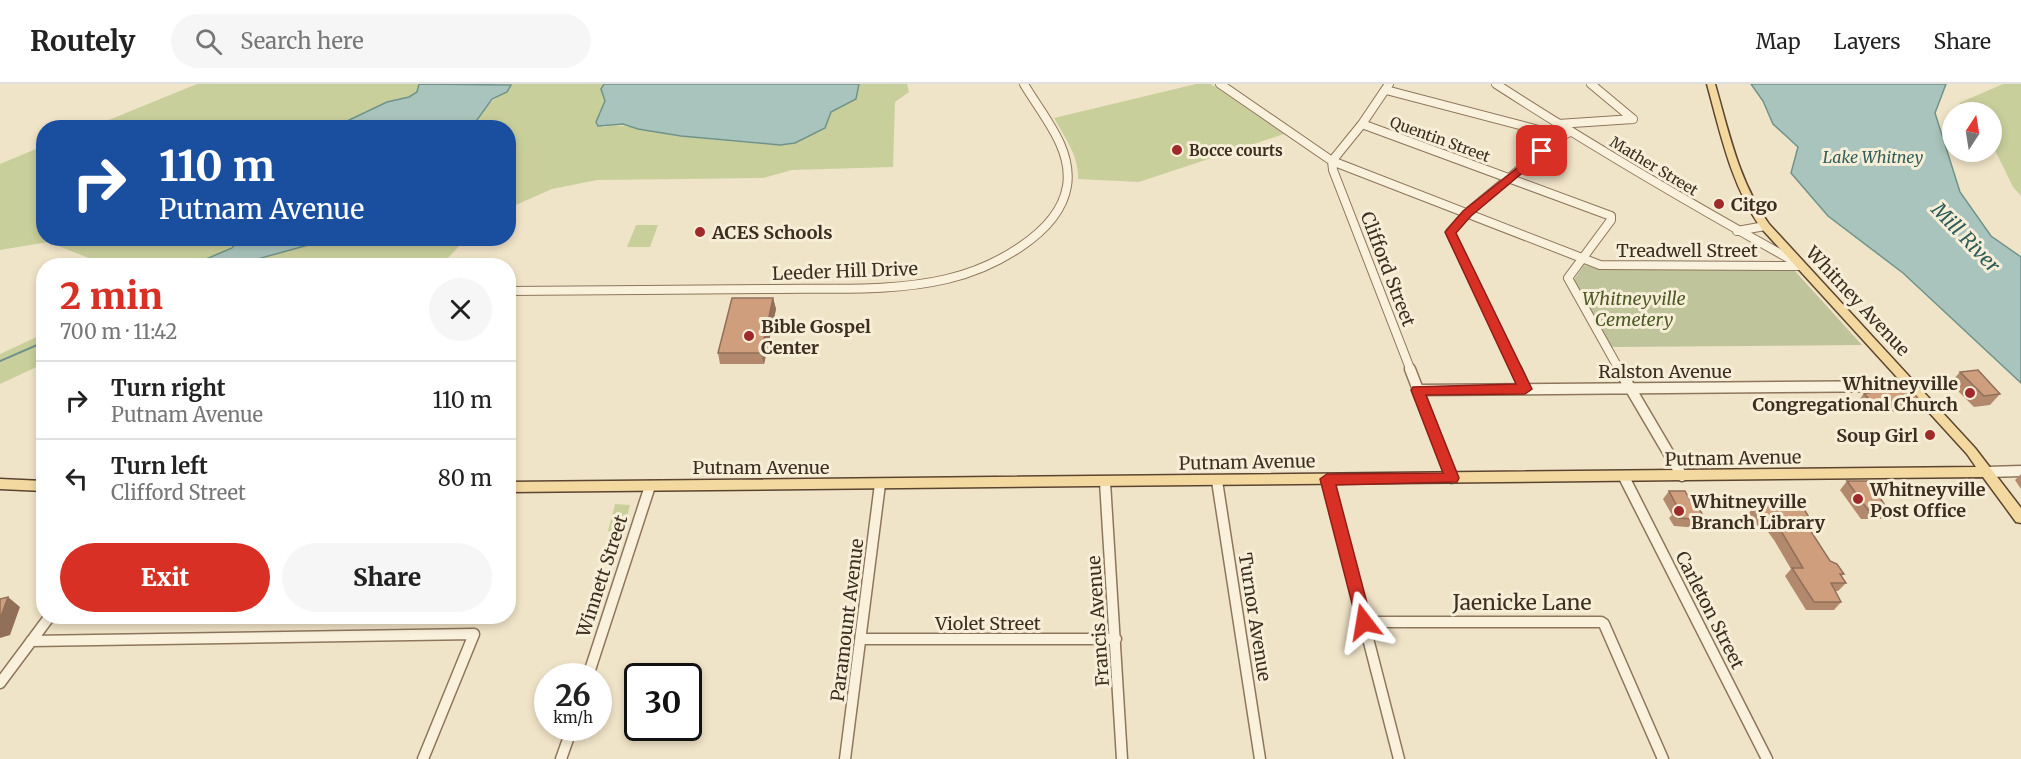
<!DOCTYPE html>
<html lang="en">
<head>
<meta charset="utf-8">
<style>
	:root { --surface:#fff; --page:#f6f6f6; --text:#222; --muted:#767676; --line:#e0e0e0; --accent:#d93025 }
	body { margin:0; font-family:Merriweather,serif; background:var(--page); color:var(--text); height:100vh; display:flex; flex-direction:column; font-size:22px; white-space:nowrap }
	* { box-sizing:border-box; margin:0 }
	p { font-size:20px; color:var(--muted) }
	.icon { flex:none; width:33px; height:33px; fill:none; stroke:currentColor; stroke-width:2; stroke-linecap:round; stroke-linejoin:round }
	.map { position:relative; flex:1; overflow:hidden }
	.sheet { position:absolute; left:36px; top:174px; width:480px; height:366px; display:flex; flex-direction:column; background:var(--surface); border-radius:24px; box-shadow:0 3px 9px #0003 }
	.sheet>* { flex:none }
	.top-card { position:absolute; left:36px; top:36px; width:480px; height:126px; border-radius:24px; box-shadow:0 3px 9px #0003; background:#1a4fa0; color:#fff; overflow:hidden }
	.needle { width:39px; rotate:12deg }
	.controls { position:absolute; left:1942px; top:18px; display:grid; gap:12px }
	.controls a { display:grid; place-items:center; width:60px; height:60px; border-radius:50%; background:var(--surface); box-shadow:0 3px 9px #0003; font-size:30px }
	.speed { position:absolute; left:534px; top:579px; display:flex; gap:12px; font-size:30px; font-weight:700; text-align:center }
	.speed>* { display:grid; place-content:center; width:78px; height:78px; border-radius:50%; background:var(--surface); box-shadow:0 3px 9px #0003; line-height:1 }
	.speed small { font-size:15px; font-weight:400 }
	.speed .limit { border:3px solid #111; border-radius:9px; background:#fff; color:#111 }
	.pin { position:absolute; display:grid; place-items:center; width:51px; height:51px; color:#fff; margin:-26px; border-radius:12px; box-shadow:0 3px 9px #0006 }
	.me { position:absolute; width:66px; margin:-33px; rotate:346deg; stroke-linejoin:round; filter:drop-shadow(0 0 4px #0008) }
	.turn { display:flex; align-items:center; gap:21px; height:126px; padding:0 24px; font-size:27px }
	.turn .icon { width:78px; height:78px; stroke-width:2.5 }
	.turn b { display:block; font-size:42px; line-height:51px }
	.round { display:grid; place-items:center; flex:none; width:63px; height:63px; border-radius:32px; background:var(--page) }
	.headline { display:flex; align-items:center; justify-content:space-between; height:102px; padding:0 24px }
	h1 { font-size:36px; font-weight:800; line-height:45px; color:var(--accent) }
	.action { display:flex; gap:12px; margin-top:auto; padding:12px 24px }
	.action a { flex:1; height:69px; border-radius:36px; background:var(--accent); color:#fff; font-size:24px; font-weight:800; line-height:69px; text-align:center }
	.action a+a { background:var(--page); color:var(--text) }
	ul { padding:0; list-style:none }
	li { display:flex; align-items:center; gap:18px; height:78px; padding:0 24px; border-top:2px solid var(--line) }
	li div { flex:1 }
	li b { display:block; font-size:22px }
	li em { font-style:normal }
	header { display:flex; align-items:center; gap:36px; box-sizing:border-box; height:84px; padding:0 30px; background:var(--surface); border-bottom:2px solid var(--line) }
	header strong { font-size:28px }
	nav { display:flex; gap:33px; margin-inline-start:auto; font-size:21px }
	.search { width:420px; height:54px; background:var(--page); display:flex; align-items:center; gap:15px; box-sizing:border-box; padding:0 21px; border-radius:33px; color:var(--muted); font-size:22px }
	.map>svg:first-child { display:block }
	.green { fill:#c9cf9b }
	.cemetery { fill:#bfc49a }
	.water { fill:#a9c4bc; stroke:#6f938a; stroke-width:1.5 }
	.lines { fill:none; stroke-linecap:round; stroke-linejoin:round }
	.stream { stroke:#6f938a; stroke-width:2 }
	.minor-far1-casing { stroke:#8d765c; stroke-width:10 }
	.minor-casing { stroke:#8d765c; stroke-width:13 }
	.major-casing { stroke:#5b4430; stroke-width:3 }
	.minor-far1 { stroke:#faf1dc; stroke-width:8 }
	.minor { stroke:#faf1dc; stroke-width:10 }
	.major { fill:#f3d9a0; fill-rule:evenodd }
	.wall { fill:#b2896c }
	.shaded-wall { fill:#916f58 }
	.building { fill:#cf9f7d; stroke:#916f58; stroke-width:1.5 }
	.route { fill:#d93025; stroke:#8d1f18; stroke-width:1.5 }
	.poi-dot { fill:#9e2a2b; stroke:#f7eed8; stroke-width:2 }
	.labels { text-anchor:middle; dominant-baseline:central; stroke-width:6; stroke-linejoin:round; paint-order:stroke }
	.far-street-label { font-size:15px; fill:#3d2e20; stroke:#f7eed8 }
	.far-poi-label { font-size:15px; font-weight:bold; fill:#3d2e20; stroke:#f7eed8; text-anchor:start }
	.far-water-label { font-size:16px; font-style:italic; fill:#2f5d5a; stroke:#f7eed8 }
	.poi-label { font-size:18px; font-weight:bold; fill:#3d2e20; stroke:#f7eed8; text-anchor:start }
	.street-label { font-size:18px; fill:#3d2e20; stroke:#f7eed8 }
	.park-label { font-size:18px; font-style:italic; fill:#4d5a26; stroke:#f7eed8 }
	.water-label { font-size:20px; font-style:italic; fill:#2f5d5a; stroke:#f7eed8 }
	.near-street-label { font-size:21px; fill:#3d2e20; stroke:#f7eed8 }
</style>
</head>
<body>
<header>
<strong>Routely</strong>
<div class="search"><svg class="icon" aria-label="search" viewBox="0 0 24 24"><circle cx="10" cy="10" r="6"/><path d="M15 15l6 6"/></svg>Search here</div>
<nav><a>Map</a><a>Layers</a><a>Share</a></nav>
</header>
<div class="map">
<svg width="2021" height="675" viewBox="0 0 2021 675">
	<rect width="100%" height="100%" fill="#f0e4c8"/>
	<path class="green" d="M197 0H419L417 8 409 13 387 18 345 38 333 39 318 43 89 44Z
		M511 0H604L601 5 605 17 596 37 604 43C624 38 655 48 677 51 711 56 746 59 780 61L795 59 802 54 827 38 831 28 856 15 859 0H907L909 8 895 18 893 83 792 86 763 94 597 96 552 105 509 124 508 44H472C487 26 484 19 507 8Z
		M1196 0H1211L1284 50 1139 98 1078 95C1079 72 1065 54 1054 34Z
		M2003 0H2021V112L2013 103 1992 60V28H1970L1959 19Z
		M43 62 44 154H234L236 158 227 167 192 182 107 181 48 158 0 166V80Z
		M636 141H658L650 163H627Z
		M330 155H466L441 181 236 182Z
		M43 250V280L0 300V270Z
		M615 420 630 421 621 455 608 447Z"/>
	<path class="cemetery" d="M1584 181 1605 186H1794L1862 261 1611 263 1573 197Z"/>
	<path class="water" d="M419 0 511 1 507 8 492 15 472 43H318L333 39 345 38 387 18 409 13 417 8Z
		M604 0H859L856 15 831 28 825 44 795 59 780 61 681 52 638 45 623 40 598 42 596 38 605 17 601 5Z
		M1751 0H1946L1935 29 1960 108 1991 152 2021 173V299L1903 189 1828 132 1791 89 1798 63 1773 40 1763 17Z
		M234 155H330L236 181H192L232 164 236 158Z"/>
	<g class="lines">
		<path class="stream" d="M0 277 44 258"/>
		<g class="minor-far1-casing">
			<path id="minor-far1" d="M1220 0 1332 77 1600 181 1801 182
				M1389 0 1362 40 1332 77 1333 86 1411 287
				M1496 0C1595 64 1696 123 1799 180
				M1591 0 1633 35
				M1386 6 1554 50 1564 48
				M1362 40 1611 132V136L1568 194 1620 287
				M1558 40 1633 35
				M1737 147 1765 142
				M508 207C597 206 686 206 775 205 832 204 892 208 947 195 990 185 1059 151 1067 102 1073 64 1042 31 1024 0
				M1516 287 1450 148 1467 129 1559 53 1570 48"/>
		</g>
		<g class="minor-casing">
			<path id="minor" d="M1410 285 1452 394
				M1516 285 1525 305
				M1619 285 1682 392
				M1418 306 1912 302
				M1988 388 2021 387
				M1624 393 1767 675
				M1327 395 1399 675
				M1217 397 1260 675
				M1105 398 1122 675
				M1364 538H1601L1604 540 1663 675
				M861 555H1116
				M31 557 474 550 423 675
				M588 592 650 402
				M0 599 50 532
				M561 675 572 644
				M845 675 880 400"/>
		</g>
		<g class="major-casing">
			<path id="major" d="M1707 0H1715C1729 49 1739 98 1769 140L1975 364 2021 424V439L2016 438 1983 393 508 408V398L1976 383 1967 370 1761 144C1731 100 1721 51 1707 0Z
				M0 395 44 397V407L0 405Z"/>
		</g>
		<use href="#minor-far1" class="minor-far1"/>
		<use href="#minor" class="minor"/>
		<use href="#major" class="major"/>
	</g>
	<path class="wall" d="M773 214 776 225 764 280H720L718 269Z
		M1960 288 2000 310 1990 321 1974 323 1950 299Z
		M1868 307 1922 319 1915 327 1872 328 1864 326 1858 318 1864 309H1866Z
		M2021 390V405L2015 396Z
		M1847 397 1888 426 1881 435H1861L1840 406Z
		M1669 407 1690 416 1705 436 1699 444 1674 442 1669 434 1672 431 1663 415Z
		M1755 421 1810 435 1806 440 1830 477 1844 490 1841 492 1846 499 1838 507H1835L1841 518 1834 526H1806L1785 492 1791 485 1774 456 1768 448 1761 447 1749 429Z"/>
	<path class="shaded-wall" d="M773 214 776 225 764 280 761 269Z
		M8 513 20 523 10 551 0 554V535Z"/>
	<path class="building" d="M732 214H773L761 269H718Z
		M1978 286 2000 310 1984 312 1960 288Z
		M1911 306 1922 319 1878 320 1871 318 1864 309H1869L1868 307Z
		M1847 397H1869L1888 426H1868Z
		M1669 407H1685L1690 416H1693L1698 422 1705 436 1679 434 1675 426H1679Z
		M1801 420 1810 435H1803L1830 477 1837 480 1844 490H1840L1846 499H1831L1841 518H1814L1792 484H1803L1781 447 1775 439H1767L1755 421Z
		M8 513 0 535V515Z"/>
	<path class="route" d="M1542 64 1546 65V69L1471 132 1456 149 1532 305 1525 310 1426 311 1459 394 1457 398 1336 401 1372 538 1370 543 1364 545 1358 543 1320 395 1327 390 1443 389 1411 306 1413 303 1516 300 1445 148 1463 127Z"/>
	<g class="poi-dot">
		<circle cx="1177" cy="66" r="6"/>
		<circle cx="1719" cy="120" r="6"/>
		<circle cx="700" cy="148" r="6"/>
		<circle cx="749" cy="252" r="6"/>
		<circle cx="1970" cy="309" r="6"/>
		<circle cx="1930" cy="351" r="6"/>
		<circle cx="1858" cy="415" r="6"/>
		<circle cx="1679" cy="427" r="6"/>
	</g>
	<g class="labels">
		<g class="far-street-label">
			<text transform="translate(1440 55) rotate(20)">Quentin Street</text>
			<text transform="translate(1654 82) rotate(31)">Mather Street</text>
		</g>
		<g class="far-poi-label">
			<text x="1189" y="66">Bocce courts</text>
		</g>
		<g class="far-water-label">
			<text x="1873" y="73">Lake Whitney</text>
		</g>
		<g class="poi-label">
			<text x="1731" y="120">Citgo</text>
			<text x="712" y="148">ACES Schools</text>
			<text x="761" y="242">Bible Gospel<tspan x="761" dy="21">Center</tspan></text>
			<text x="1958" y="299" text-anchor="end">Whitneyville<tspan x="1958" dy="21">Congregational Church</tspan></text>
			<text x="1918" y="351" text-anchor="end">Soup Girl</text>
			<text x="1870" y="405">Whitneyville<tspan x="1870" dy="21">Post Office</tspan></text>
			<text x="1691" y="417">Whitneyville<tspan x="1691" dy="21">Branch Library</tspan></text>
		</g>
		<g class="street-label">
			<text x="1687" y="166">Treadwell Street</text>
			<text transform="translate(1388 185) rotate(69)">Clifford Street</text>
			<text transform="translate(845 187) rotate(-2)">Leeder Hill Drive</text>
			<text transform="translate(1858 217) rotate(47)">Whitney Avenue</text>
			<text x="1665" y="287">Ralston Avenue</text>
			<text transform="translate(1733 374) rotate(-1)">Putnam Avenue</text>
			<text transform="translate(1247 378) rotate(-1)">Putnam Avenue</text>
			<text x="761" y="383">Putnam Avenue</text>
			<text transform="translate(602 492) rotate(-72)">Winnett Street</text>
			<text transform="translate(1710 526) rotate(63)">Carleton Street</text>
			<text transform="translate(1255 533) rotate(81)">Turnor Avenue</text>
			<text transform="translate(847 536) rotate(-83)">Paramount Avenue</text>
			<text transform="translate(1098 537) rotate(-94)">Francis Avenue</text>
			<text x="988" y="539">Violet Street</text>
		</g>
		<g class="park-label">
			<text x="1634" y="214">Whitneyville<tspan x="1634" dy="21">Cemetery</tspan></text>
		</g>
		<g class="water-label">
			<text transform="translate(1966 153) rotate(46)">Mill River</text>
		</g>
		<g class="near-street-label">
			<text x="1522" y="518">Jaenicke Lane</text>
		</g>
	</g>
</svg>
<div class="controls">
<a><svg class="needle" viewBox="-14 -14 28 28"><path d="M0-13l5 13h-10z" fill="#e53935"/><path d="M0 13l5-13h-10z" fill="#767676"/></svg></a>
</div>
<div class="speed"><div>26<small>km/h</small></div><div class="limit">30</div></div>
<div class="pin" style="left:1542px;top:67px;background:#d93025"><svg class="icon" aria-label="arrive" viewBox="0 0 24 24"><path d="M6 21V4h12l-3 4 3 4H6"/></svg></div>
<svg class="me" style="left:1364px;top:538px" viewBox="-20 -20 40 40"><path d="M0-17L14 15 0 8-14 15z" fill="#d93025" stroke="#fff" stroke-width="4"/></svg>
<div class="top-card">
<div class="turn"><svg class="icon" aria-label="right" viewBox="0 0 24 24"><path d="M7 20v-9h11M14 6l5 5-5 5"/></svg><div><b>110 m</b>Putnam Avenue</div></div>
</div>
<section class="sheet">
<div class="headline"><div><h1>2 min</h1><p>700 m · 11:42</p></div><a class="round"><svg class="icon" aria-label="close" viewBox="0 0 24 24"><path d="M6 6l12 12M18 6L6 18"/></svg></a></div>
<ul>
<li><svg class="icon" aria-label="right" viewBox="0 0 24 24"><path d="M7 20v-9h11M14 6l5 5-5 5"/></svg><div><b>Turn right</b><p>Putnam Avenue</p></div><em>110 m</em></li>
<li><svg class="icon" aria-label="left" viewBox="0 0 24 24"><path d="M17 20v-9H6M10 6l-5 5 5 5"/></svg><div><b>Turn left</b><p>Clifford Street</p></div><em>80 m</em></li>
</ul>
<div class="action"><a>Exit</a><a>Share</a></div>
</section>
</div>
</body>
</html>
